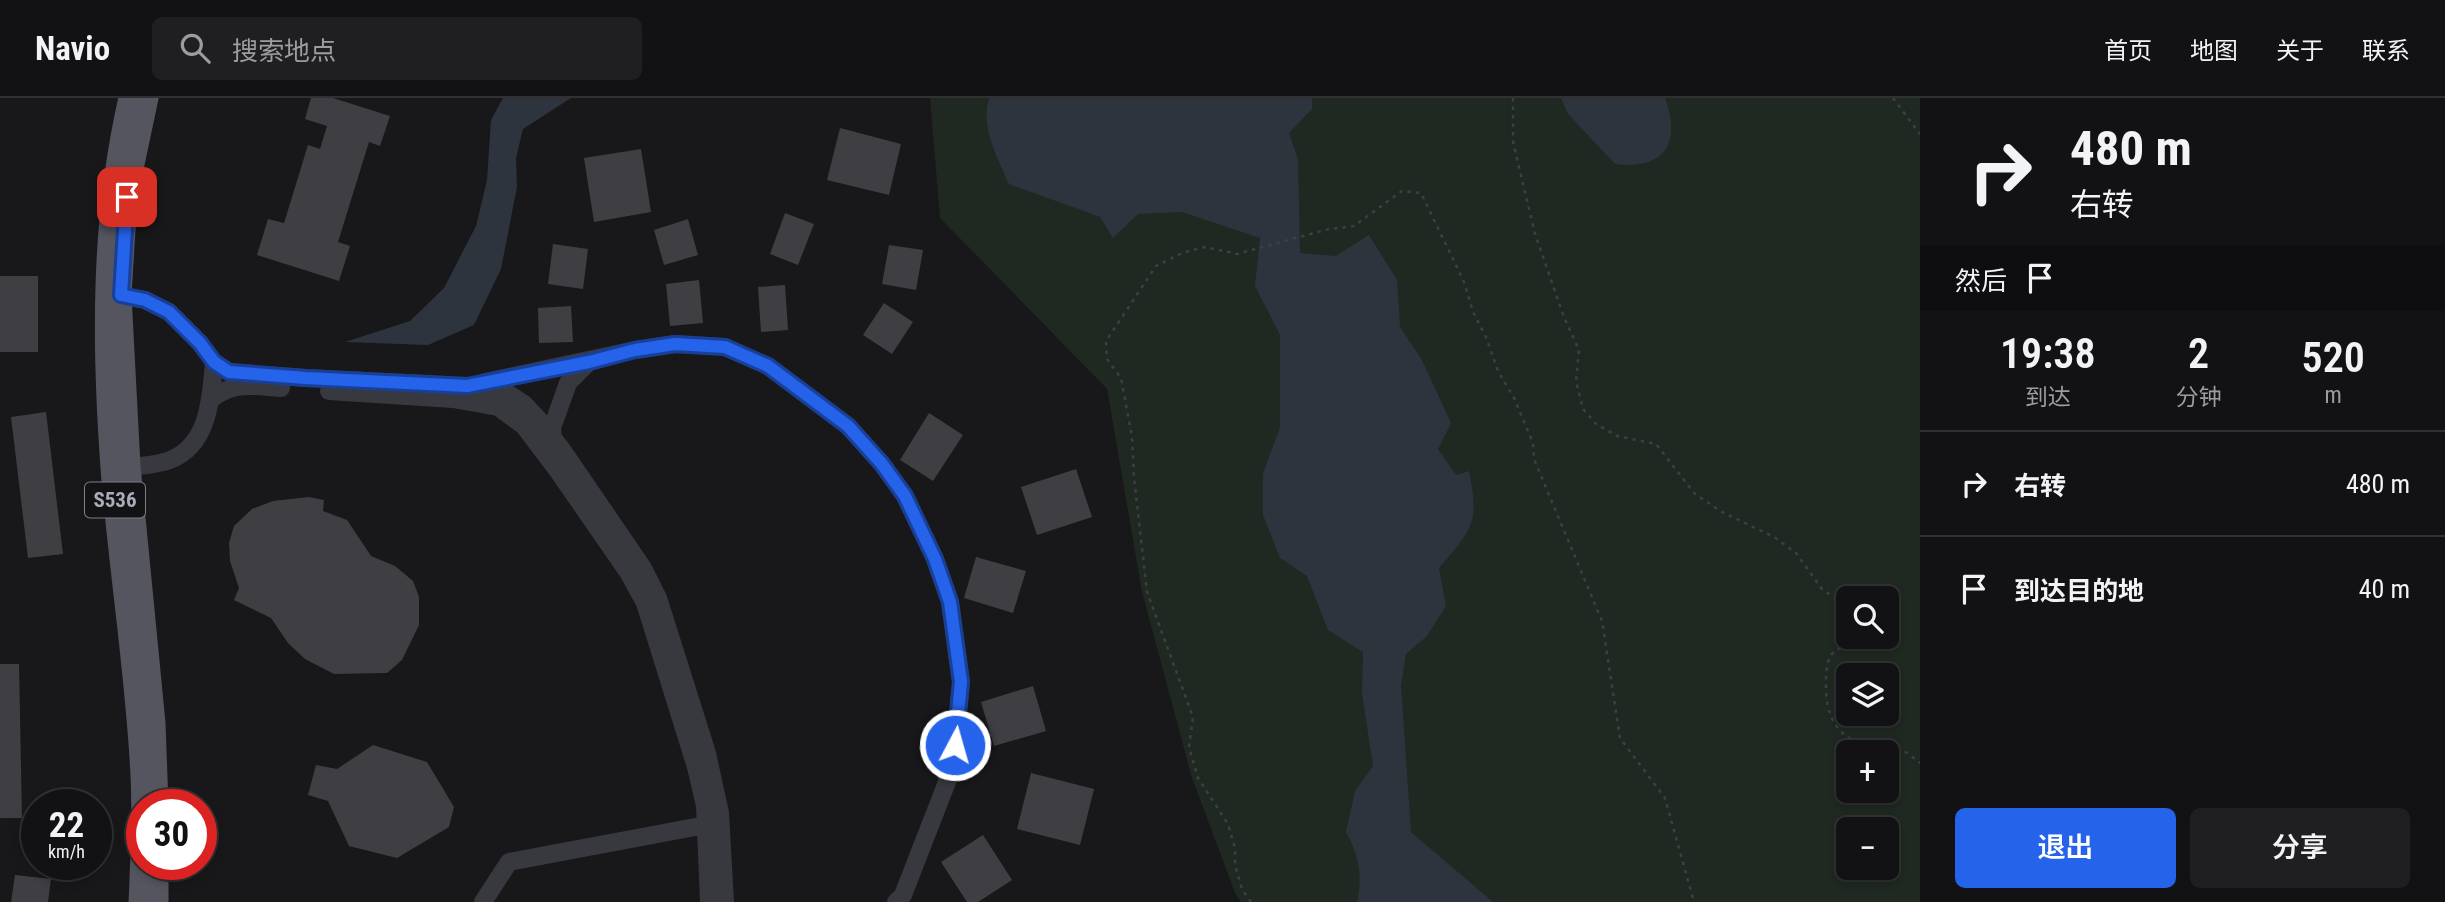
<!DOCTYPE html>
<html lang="zh">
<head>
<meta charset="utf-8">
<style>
	:root { --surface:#121113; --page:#1f1f21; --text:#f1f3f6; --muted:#9c9da0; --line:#313133; --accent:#2563eb }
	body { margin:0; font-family:"Roboto Condensed","Noto Sans SC",sans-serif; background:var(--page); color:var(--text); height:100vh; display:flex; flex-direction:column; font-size:26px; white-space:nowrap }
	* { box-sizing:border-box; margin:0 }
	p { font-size:23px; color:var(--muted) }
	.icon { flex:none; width:38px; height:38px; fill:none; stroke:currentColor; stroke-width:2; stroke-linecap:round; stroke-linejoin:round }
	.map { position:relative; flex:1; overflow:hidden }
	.sheet { display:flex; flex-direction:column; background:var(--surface); width:525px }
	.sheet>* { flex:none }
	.banner { background:#121113; color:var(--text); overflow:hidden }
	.controls { position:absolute; left:1836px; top:488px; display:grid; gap:14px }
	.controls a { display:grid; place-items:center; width:63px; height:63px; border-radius:10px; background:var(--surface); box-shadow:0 4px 10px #0003,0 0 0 2px var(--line); font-size:35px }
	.speed { position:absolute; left:21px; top:691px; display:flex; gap:14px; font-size:35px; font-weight:700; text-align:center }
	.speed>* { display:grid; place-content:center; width:91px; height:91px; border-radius:50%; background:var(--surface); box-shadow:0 4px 10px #0003,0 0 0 2px var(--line); line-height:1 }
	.speed small { font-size:18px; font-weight:400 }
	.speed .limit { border:10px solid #d22; background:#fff; color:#111 }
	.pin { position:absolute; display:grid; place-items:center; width:60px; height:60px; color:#fff; margin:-30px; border-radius:14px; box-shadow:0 4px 10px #0006 }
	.me { position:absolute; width:77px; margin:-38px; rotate:6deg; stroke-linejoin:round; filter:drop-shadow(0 0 5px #0008) }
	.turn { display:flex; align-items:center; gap:24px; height:147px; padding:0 35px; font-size:32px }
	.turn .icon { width:91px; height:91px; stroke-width:2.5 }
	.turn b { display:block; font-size:49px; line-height:60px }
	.then { display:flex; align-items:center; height:66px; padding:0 35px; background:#0003; gap:14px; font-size:26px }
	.eta { display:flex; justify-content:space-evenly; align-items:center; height:119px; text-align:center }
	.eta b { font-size:42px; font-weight:600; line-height:49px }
	.primary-button { display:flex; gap:14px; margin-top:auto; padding:14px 35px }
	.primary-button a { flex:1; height:80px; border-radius:10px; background:var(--accent); color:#fff; font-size:28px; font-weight:600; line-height:80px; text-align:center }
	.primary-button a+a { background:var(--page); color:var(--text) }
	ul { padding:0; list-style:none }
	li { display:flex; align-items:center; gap:21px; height:105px; padding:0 35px; border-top:2px solid var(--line) }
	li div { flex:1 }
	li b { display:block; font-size:26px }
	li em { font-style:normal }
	header { display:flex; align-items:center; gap:42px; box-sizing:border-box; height:98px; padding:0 35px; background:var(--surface); border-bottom:2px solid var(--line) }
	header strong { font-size:33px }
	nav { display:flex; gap:38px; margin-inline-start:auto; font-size:24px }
	.search { width:490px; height:63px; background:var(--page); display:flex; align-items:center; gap:18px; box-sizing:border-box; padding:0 24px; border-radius:10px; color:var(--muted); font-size:26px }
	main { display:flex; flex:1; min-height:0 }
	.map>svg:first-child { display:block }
	.green { fill:#1f2821; fill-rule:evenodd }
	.water { fill:#2d343e }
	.building { fill:#3f3f43 }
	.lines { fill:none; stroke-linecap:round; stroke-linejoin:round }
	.path { stroke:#3e3f46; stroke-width:2.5; stroke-dasharray:3.5 5; stroke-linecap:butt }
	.minor { stroke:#38383f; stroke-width:18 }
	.major { stroke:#54555e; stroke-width:21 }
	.route-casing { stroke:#184099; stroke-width:18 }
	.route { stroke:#2563eb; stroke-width:12 }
	.labels { text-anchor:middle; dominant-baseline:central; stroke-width:7; stroke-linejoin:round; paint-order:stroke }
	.shield { fill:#131214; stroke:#7c7e88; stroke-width:2 }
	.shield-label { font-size:21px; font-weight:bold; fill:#a9acb9 }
</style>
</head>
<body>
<header>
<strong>Navio</strong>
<div class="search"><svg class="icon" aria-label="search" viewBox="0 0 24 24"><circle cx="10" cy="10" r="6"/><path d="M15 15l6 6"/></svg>搜索地点</div>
<nav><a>首页</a><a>地图</a><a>关于</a><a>联系</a></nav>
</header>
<main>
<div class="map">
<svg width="1920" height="804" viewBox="0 0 1920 804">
	<rect width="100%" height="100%" fill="#181719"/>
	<path class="green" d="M930 0H1920V804H1241L1235 795 1192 680 1142 494 1107 291 940 120ZM1848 500H1886V539H1848ZM1848 578H1886V616H1848ZM1848 654H1886V693H1848ZM1848 732H1886V770H1848Z"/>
	<path class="water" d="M503 0H571L523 31 516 60 517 89 501 171 474 227 428 247 345 244 410 223 444 190 476 128 487 82 491 22Z
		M989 0H1312V11L1289 35 1298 61 1300 155 1336 158 1369 137 1397 182 1400 229 1422 262 1451 325 1438 351 1456 377 1469 373C1480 426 1472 431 1439 470L1446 508 1427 538 1406 556 1401 588 1411 734 1493 804H1357C1363 778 1359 757 1346 734L1355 693 1373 668 1362 595 1363 554 1328 532 1307 478 1280 460 1263 417V376L1280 329V237L1255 188 1260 140 1182 114 1138 116 1113 140 1100 119 1009 86C998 60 980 29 989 0Z
		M1561 0H1665C1682 46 1664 72 1615 66L1568 16Z"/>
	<path class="building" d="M311 0H333L390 18 380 48 369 44 338 144 350 148 339 183 257 157 268 121 284 125 308 47 320 51 327 28 305 21Z
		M840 30 901 46 889 97 827 82Z
		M641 51 651 114 594 124 584 60Z
		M785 115 814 126 798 167 770 156Z
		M688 121 698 157 664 167 654 132Z
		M553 146 588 151 583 191 548 186Z
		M889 147 923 152 916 192 882 186Z
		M0 178H38V254H0Z
		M699 182 703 225 670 228 666 186Z
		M785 187 788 232 761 234 758 189Z
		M884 205 913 224 892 256 863 237Z
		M571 208 573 244 539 245 538 210Z
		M46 314 63 456 28 460 11 319Z
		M929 315 963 337 933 383 900 362Z
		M1076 371 1092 419 1037 437 1021 389Z
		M309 399 324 402 323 413 347 422 371 458 395 468 413 483 419 499V527L402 562 387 575 334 576 305 561 288 545 271 520 234 502 239 490 230 463 229 445 234 428 252 411 273 403Z
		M976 459 1026 473 1013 515 964 500Z
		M0 566H19L22 720H0Z
		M1033 588 1046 633 994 648 981 604Z
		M373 647 427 664 454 709 449 729 397 760 349 748 328 703 308 697 316 667 337 671Z
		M1031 675 1094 691 1080 747 1017 731Z
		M983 737 1012 782 978 804H967L941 764Z
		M15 777 51 781 48 804H11Z"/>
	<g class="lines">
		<path class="path" d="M1513 0V44L1535 136 1564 219 1579 252 1576 283 1583 311 1596 326 1617 338 1656 346 1695 396 1722 414 1774 439 1796 455 1822 491 1848 509
			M1893 0 1920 36
			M1873 539C1839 555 1825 541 1826 590 1826 620 1839 642 1870 648 1880 649 1893 649 1902 652 1908 655 1915 661 1920 665
			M1251 804 1242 791 1235 767V750L1228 726 1198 680 1189 649 1193 619 1147 494 1134 380 1132 339 1121 280 1107 261 1106 243 1156 168 1182 155 1205 149 1237 156 1329 131 1354 128 1402 93 1421 95 1464 184 1473 214 1486 239 1498 273 1514 300 1533 345 1534 361 1602 523 1620 640 1665 700 1694 804"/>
		<path class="minor" d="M110 196 145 202 169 214 200 245 214 264 229 274 306 280 466 288 503 292 524 306 539 322 563 353 643 470 658 500 707 655 720 715 725 804
			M485 284 635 252 675 246 725 249 768 268 848 328 882 366 905 398 935 461 950 504 961 584 955 647 947 684 903 797 896 804
			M329 293 453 301 498 309 524 328 558 373 628 474 645 505 696 669 705 708 709 804
			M211 301C235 283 252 288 281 290
			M553 340 552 330 568 285 589 264
			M117 370C134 368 155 368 170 362 209 347 211 300 214 264
			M483 804 509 764 706 727"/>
		<path class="major" d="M129 0C101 121 102 246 111 370 119 472 136 574 141 677 143 719 141 762 139 804
			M148 0 127 99 121 197 130 368 155 625 158 707
			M158 804V766"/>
	</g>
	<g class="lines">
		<g class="route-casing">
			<path id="route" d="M127 99 121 197 145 202 169 214 200 245 214 264 229 274 306 280 467 288 589 264 635 252 675 246 725 249 768 268 848 328 882 366 905 398 935 461 950 504 961 584 955 647"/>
		</g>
		<use href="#route" class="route"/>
	</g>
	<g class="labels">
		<rect class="shield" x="85" y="384.5" width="60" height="35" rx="5"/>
		<g class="shield-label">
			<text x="115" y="402">S536</text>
		</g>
	</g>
</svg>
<div class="controls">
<a><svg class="icon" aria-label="search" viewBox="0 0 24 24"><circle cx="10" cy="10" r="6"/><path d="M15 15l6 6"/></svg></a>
<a><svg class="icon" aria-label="layers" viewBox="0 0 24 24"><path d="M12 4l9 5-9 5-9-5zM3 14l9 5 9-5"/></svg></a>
<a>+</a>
<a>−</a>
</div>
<div class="speed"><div>22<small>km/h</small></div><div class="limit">30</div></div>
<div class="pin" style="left:127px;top:99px;background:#d93025"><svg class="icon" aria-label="arrive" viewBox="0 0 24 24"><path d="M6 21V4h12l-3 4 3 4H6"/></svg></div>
<svg class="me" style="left:955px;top:647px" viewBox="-20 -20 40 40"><circle r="17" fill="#2563eb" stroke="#fff" stroke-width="3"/><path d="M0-11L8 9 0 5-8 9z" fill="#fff"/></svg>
</div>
<section class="sheet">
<div class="banner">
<div class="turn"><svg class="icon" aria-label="right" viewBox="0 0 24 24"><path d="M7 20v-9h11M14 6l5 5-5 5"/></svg><div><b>480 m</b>右转</div></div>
<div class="then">然后<svg class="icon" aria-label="arrive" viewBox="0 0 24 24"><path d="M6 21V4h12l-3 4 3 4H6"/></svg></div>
</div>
<div class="eta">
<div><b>19:38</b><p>到达</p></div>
<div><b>2</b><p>分钟</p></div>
<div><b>520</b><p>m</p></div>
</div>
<ul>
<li><svg class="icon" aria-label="right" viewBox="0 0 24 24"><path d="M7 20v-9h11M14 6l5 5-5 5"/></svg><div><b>右转</b></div><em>480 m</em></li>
<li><svg class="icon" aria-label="arrive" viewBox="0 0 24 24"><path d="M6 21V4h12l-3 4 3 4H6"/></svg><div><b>到达目的地</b></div><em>40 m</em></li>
</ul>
<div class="primary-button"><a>退出</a><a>分享</a></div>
</section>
</main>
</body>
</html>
